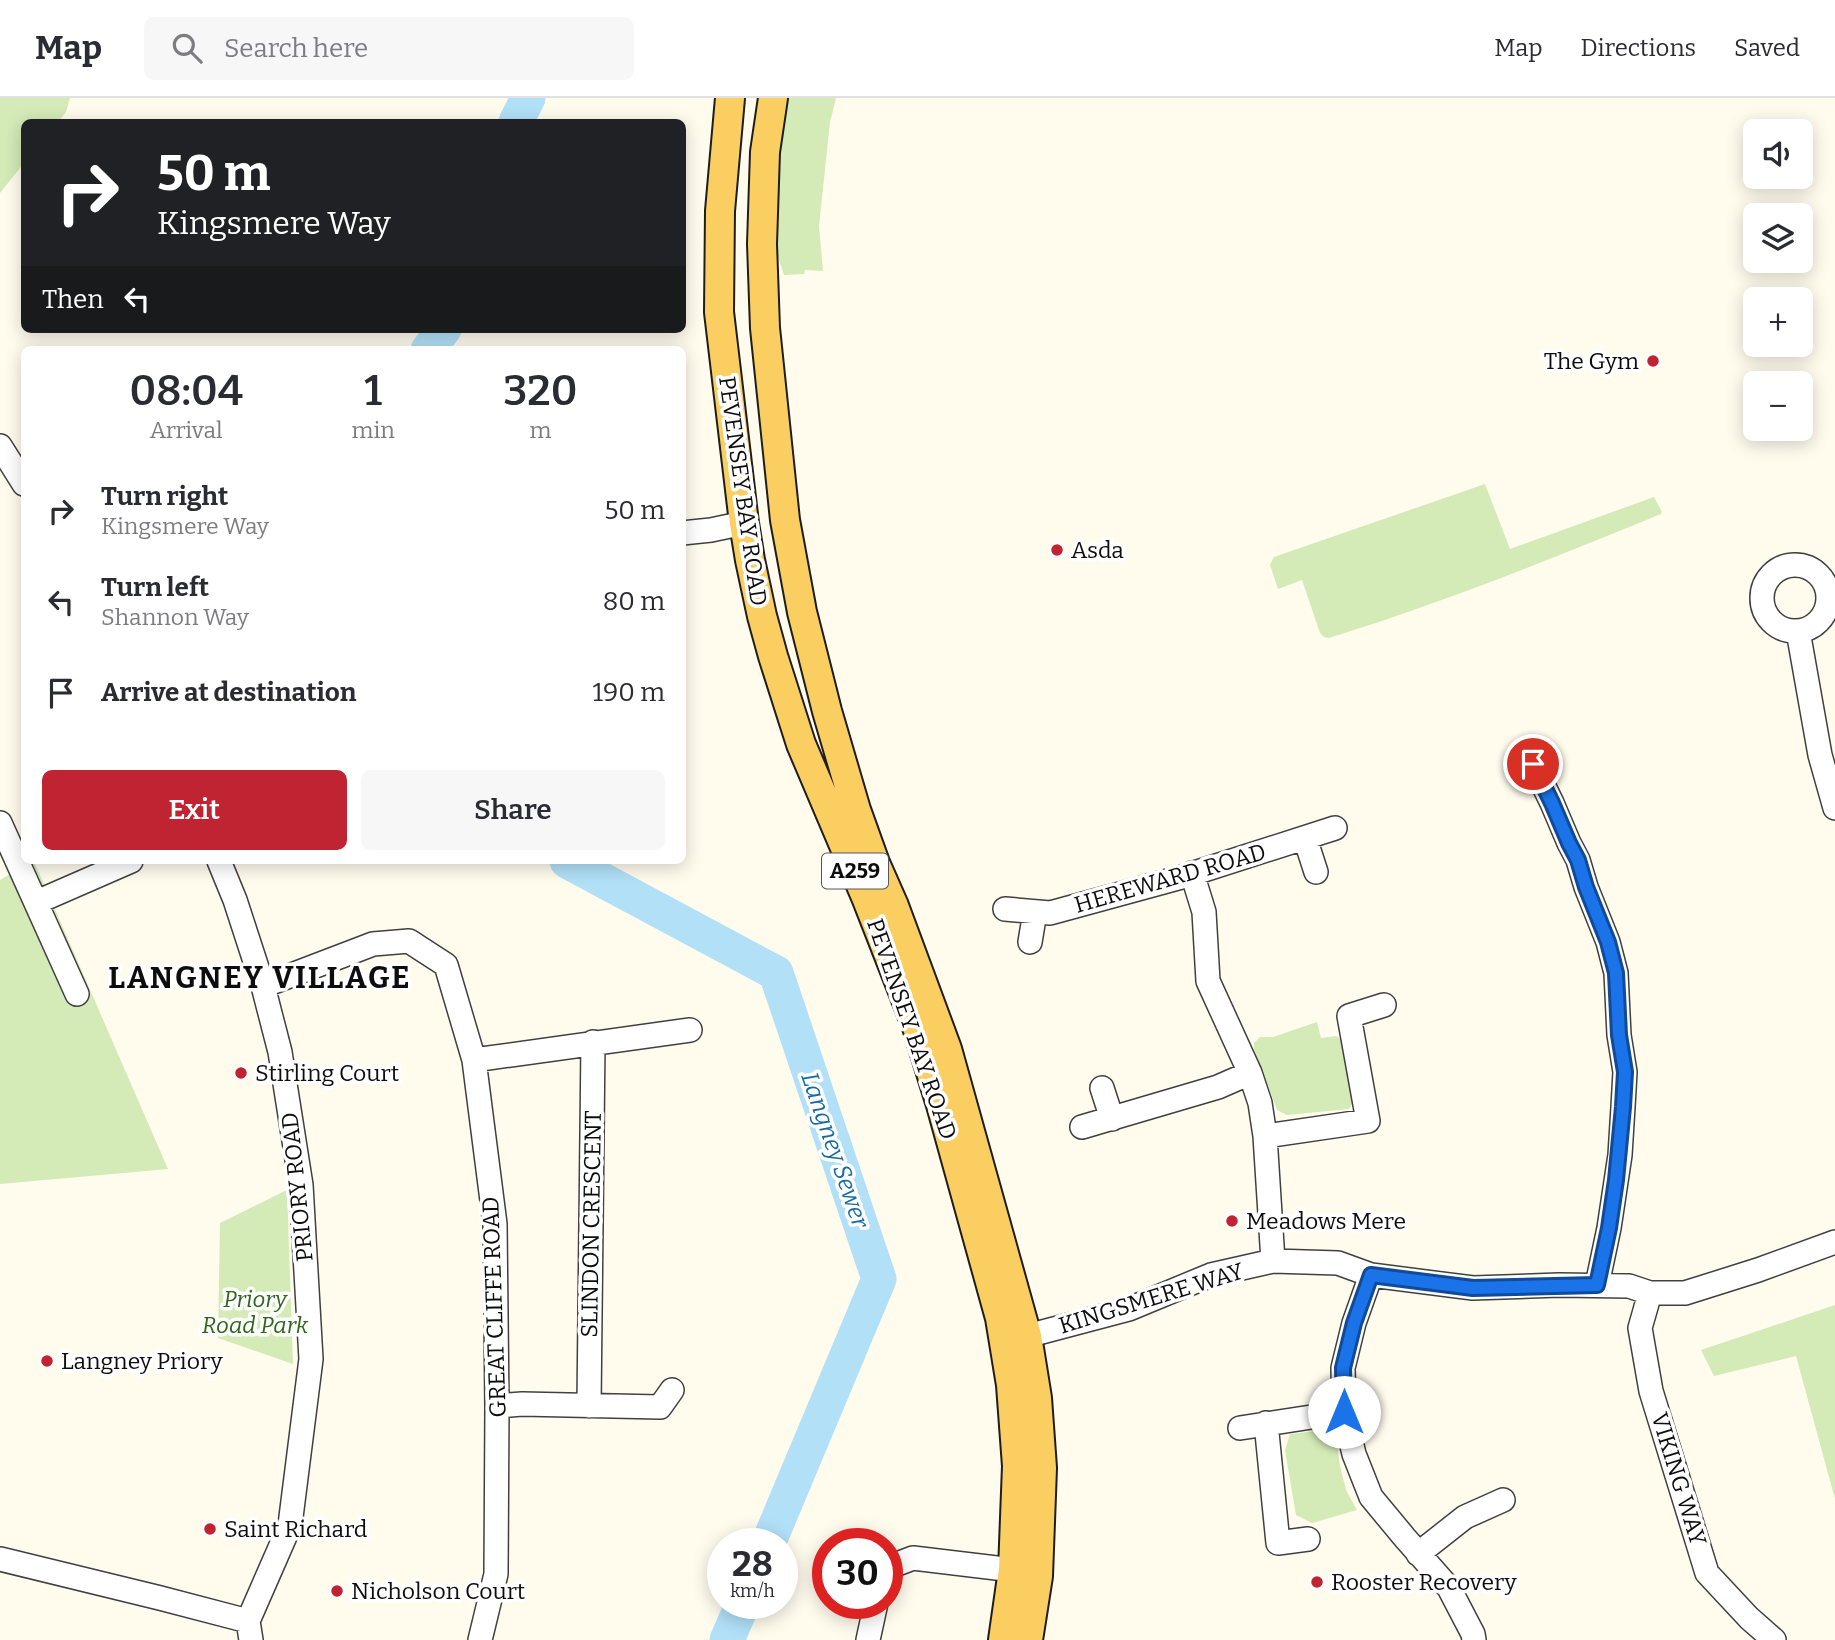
<!DOCTYPE html>
<html lang="en">
<head>
<meta charset="utf-8">
<style>
	:root { --surface:#fff; --page:#f7f7f7; --text:#2b2b33; --muted:#7c7c81; --line:#e1e1e2; --accent:#c02332 }
	body { margin:0; font-family:Bitter,serif; background:var(--page); color:var(--text); height:100vh; display:flex; flex-direction:column; font-size:26px; white-space:nowrap }
	* { box-sizing:border-box; margin:0 }
	p { font-size:23px; color:var(--muted) }
	.icon { flex:none; width:38px; height:38px; fill:none; stroke:currentColor; stroke-width:2; stroke-linecap:round; stroke-linejoin:round }
	.map { position:relative; flex:1; overflow:hidden }
	.details { position:absolute; left:21px; top:248px; width:665px; height:518px; display:flex; flex-direction:column; background:var(--surface); border-radius:10px; box-shadow:0 4px 18px #0003 }
	.details>* { flex:none }
	.top-card { position:absolute; left:21px; top:21px; width:665px; height:214px; border-radius:10px; box-shadow:0 4px 18px #0003; background:#202124; color:#fff; overflow:hidden }
	.buttons { position:absolute; left:1743px; top:21px; display:grid; gap:14px }
	.buttons a { display:grid; place-items:center; width:70px; height:70px; border-radius:10px; background:var(--surface); box-shadow:0 4px 18px #0003; font-size:35px }
	.speed { position:absolute; left:707px; top:1430px; display:flex; gap:14px; font-size:35px; font-weight:700; text-align:center }
	.speed>* { display:grid; place-content:center; width:91px; height:91px; border-radius:50%; background:var(--surface); box-shadow:0 4px 18px #0003; line-height:1 }
	.speed small { font-size:18px; font-weight:400 }
	.speed .limit { border:10px solid #d22; background:#fff; color:#111 }
	.pin { position:absolute; display:grid; place-items:center; width:60px; height:60px; color:#fff; margin:-30px; border:4px solid #fff; border-radius:50%; box-shadow:0 2px 7px #0007 }
	.me { position:absolute; width:77px; margin:-38px; rotate:0deg; stroke-linejoin:round; filter:drop-shadow(0 0 5px #0008) }
	.turn { display:flex; align-items:center; gap:24px; height:147px; padding:0 21px; font-size:32px }
	.turn .icon { width:91px; height:91px; stroke-width:2.5 }
	.turn b { display:block; font-size:49px; line-height:60px }
	.then { display:flex; align-items:center; height:66px; padding:0 21px; background:#0003; gap:14px; font-size:26px }
	.eta { display:flex; justify-content:space-evenly; align-items:center; height:119px; text-align:center }
	.eta b { font-size:42px; font-weight:600; line-height:49px }
	.button { display:flex; gap:14px; margin-top:auto; padding:14px 21px }
	.button a { flex:1; height:80px; border-radius:10px; background:var(--accent); color:#fff; font-size:28px; font-weight:600; line-height:80px; text-align:center }
	.button a+a { background:var(--page); color:var(--text) }
	ul { padding:0; list-style:none }
	li { display:flex; align-items:center; gap:21px; height:91px; padding:0 21px }
	li div { flex:1 }
	li b { display:block; font-size:26px }
	li em { font-style:normal }
	header { display:flex; align-items:center; gap:42px; box-sizing:border-box; height:98px; padding:0 35px; background:var(--surface); border-bottom:2px solid var(--line) }
	header strong { font-size:33px }
	nav { display:flex; gap:38px; margin-inline-start:auto; font-size:24px }
	.search { width:490px; height:63px; background:var(--page); display:flex; align-items:center; gap:18px; box-sizing:border-box; padding:0 24px; border-radius:10px; color:var(--muted); font-size:26px }
	.map>svg:first-child { display:block }
	.green { fill:#d4eab7 }
	.lines { fill:none; stroke-linecap:round; stroke-linejoin:round }
	.river { stroke:#b1e0f7; stroke-width:35 }
	.minor-casing { stroke:#404040; stroke-width:26 }
	.major-casing { stroke:#1e1e1e; stroke-width:32 }
	.minor { stroke:#fff; stroke-width:23 }
	.major { stroke:#fbce62; stroke-width:28 }
	.route-casing { stroke:#114b97; stroke-width:18 }
	.route { stroke:#1a73e8; stroke-width:12 }
	.poi-dot { fill:#c02332; stroke:#fff; stroke-width:2.5 }
	.labels { text-anchor:middle; dominant-baseline:central; stroke-width:7; stroke-linejoin:round; paint-order:stroke }
	.shield { fill:#fff; stroke:#565656; stroke-width:2 }
	.shield-label { font-size:21px; font-weight:bold; fill:#0d0d0d }
	.poi-label { font-size:23px; fill:#0d0d0d; stroke:#fff; text-anchor:start }
	.street-label { font-size:23px; fill:#0d0d0d; stroke:#fff }
	.park-label { font-size:23px; font-style:italic; fill:#2f661c; stroke:#fff }
	.water-label { font-size:24px; font-style:italic; fill:#146aa1; stroke:#fff }
	.district-label { font-size:30px; font-weight:bold; letter-spacing:2px; fill:#0d0d0d; stroke:#fff }
</style>
</head>
<body>
<header>
<strong>Map</strong>
<div class="search"><svg class="icon" aria-label="search" viewBox="0 0 24 24"><circle cx="10" cy="10" r="6"/><path d="M15 15l6 6"/></svg>Search here</div>
<nav><a>Map</a><a>Directions</a><a>Saved</a></nav>
</header>
<div class="map">
<svg width="1835" height="1542" viewBox="0 0 1835 1542">
	<rect width="100%" height="100%" fill="#fffbed"/>
	<path class="green" d="M0 0H70L66 14 58 24H24V65L0 95Z
		M782 0H836L830 24 819 128 823 173 805 172 804 176 784 177 774 147 776 95Z
		M1485 386 1510 451 1654 399 1662 414 1661 416C1551 461 1442 505 1329 540L1324 539 1320 535 1302 482 1278 491 1270 467 1274 459Z
		M33 763H34L168 1071 0 1086V782Z
		M1317 924 1321 940 1336 938 1345 944 1354 1003 1349 1011 1287 1017 1277 1012 1254 951V945L1260 939H1273Z
		M287 1092 293 1266 218 1240 220 1125Z
		M1835 1207V1401L1796 1258 1714 1278 1701 1252Z
		M1335 1331 1340 1368 1346 1392 1357 1412 1312 1425 1296 1417 1285 1352 1290 1336Z"/>
	<g class="lines">
		<path class="river" d="M516 24 528 0
			M428 252 444 231
			M567 763 776 875 879 1181 768 1446
			M727 1542 743 1505"/>
		<g class="minor-casing">
			<path id="minor" d="M0 348 24 386
				M682 435 711 432 744 425
				M1762 500a33 33 0 1 1 66 0a33 33 0 1 1-66 0Z
				M1798 533 1820 657 1835 710
				M1533 666 1552 705 1569 745 1578 762 1586 789 1608 844 1616 875 1619 937 1625 974 1623 1009 1620 1057 1609 1130 1597 1187
				M0 725 77 896
				M1305 740 1316 774
				M219 763 235 802 263 888 280 954 301 1087 311 1261 290 1427 248 1523 251 1542
				M1192 775 1204 814 1208 883 1250 975 1260 1005 1265 1038 1273 1163
				M37 804 131 763
				M1005 811 1050 815 1182 779 1335 730
				M1030 844 1035 814
				M263 888 373 846 409 843 446 867 474 962 495 1126 497 1308 496 1476 480 1542
				M474 962 690 932
				M1102 990 1112 1021
				M1082 1029 1218 989 1250 975
				M1265 1038 1368 1023 1349 918 1384 907
				M1371 1177 1354 1225 1343 1270 1344 1314 1354 1356 1371 1399 1405 1440 1449 1490 1473 1536 1474 1542
				M1650 1195 1640 1230 1651 1293 1707 1475 1749 1520 1774 1542
				M1027 1238 1129 1211 1211 1177 1273 1163 1338 1165 1371 1177 1473 1190 1559 1187 1629 1188 1650 1195H1685L1758 1172 1835 1144
				M497 1308 522 1306 660 1309 672 1292
				M589 1308 593 944
				M1266 1325 1278 1445 1308 1441
				M1240 1330 1344 1314
				M1418 1456 1465 1419 1503 1402
				M0 1461 160 1500 248 1523
				M887 1475 892 1468 913 1460 1013 1472
				M868 1542 876 1505"/>
		</g>
		<g class="major-casing">
			<path id="major" d="M730 0 720 113 719 214 744 425 750 462 762 518 773 558 801 646 866 799 917 929 941 1007 1000 1220 1011 1287 1017 1368 1013 1472 1003 1542
				M773 0 765 54 762 146 765 230 785 422 802 514 827 613 856 712 875 765 894 808 947 951 1027 1238 1037 1300 1042 1370 1038 1478 1028 1542"/>
		</g>
		<use href="#minor" class="minor"/>
		<use href="#major" class="major"/>
	</g>
	<g class="lines">
		<g class="route-casing">
			<path id="route" d="M1344 1314 1343 1270 1354 1225 1371 1177 1473 1190 1597 1187 1609 1130 1616 1082 1623 1009 1625 974 1619 937 1616 875 1608 844 1586 789 1578 762 1569 745 1552 705 1533 666"/>
		</g>
		<use href="#route" class="route"/>
	</g>
	<g class="poi-dot">
		<circle cx="1653" cy="263" r="7"/>
		<circle cx="1057" cy="452" r="7"/>
		<circle cx="241" cy="975" r="7"/>
		<circle cx="1232" cy="1123" r="7"/>
		<circle cx="47" cy="1263" r="7"/>
		<circle cx="210" cy="1431" r="7"/>
		<circle cx="1317" cy="1484" r="7"/>
		<circle cx="337" cy="1493" r="7"/>
	</g>
	<g class="labels">
		<rect class="shield" x="822" y="755.5" width="66" height="35" rx="5"/>
		<g class="shield-label">
			<text x="855" y="773">A259</text>
		</g>
		<g class="poi-label">
			<text x="1639" y="263" text-anchor="end">The Gym</text>
			<text x="1071" y="452">Asda</text>
			<text x="255" y="975">Stirling Court</text>
			<text x="1246" y="1123">Meadows Mere</text>
			<text x="61" y="1263">Langney Priory</text>
			<text x="224" y="1431">Saint Richard</text>
			<text x="1331" y="1484">Rooster Recovery</text>
			<text x="351" y="1493">Nicholson Court</text>
		</g>
		<g class="street-label">
			<text transform="translate(743 393) rotate(82)">PEVENSEY BAY ROAD</text>
			<text transform="translate(1170 780) rotate(-16)">HEREWARD ROAD</text>
			<text transform="translate(912 931) rotate(71)">PEVENSEY BAY ROAD</text>
			<text transform="translate(297 1089) rotate(-96)">PRIORY ROAD</text>
			<text transform="translate(591 1126) rotate(-89)">SLINDON CRESCENT</text>
			<text transform="translate(1151 1200) rotate(-17)">KINGSMERE WAY</text>
			<text transform="translate(494 1209) rotate(-92)">GREAT CLIFFE ROAD</text>
			<text transform="translate(1679 1381) rotate(73)">VIKING WAY</text>
		</g>
		<g class="park-label">
			<text x="255" y="1201">Priory<tspan x="255" dy="26">Road Park</tspan></text>
		</g>
		<g class="water-label">
			<text transform="translate(835 1052) rotate(71)">Langney Sewer</text>
		</g>
		<g class="district-label">
			<text x="260" y="880">LANGNEY VILLAGE</text>
		</g>
	</g>
</svg>
<div class="buttons">
<a><svg class="icon" aria-label="sound" viewBox="0 0 24 24"><path d="M4 9h4l5-4v14l-5-4H4zM17 9q2 3 0 6"/></svg></a>
<a><svg class="icon" aria-label="layers" viewBox="0 0 24 24"><path d="M12 4l9 5-9 5-9-5zM3 14l9 5 9-5"/></svg></a>
<a>+</a>
<a>−</a>
</div>
<div class="speed"><div>28<small>km/h</small></div><div class="limit">30</div></div>
<div class="pin" style="left:1533px;top:666px;background:#d93025"><svg class="icon" aria-label="arrive" viewBox="0 0 24 24"><path d="M6 21V4h12l-3 4 3 4H6"/></svg></div>
<svg class="me" style="left:1344px;top:1314px" viewBox="-20 -20 40 40"><circle r="19" fill="#fff"/><path d="M0-13L10 11 0 6-10 11z" fill="#1a73e8"/></svg>
<div class="top-card">
<div class="turn"><svg class="icon" aria-label="right" viewBox="0 0 24 24"><path d="M7 20v-9h11M14 6l5 5-5 5"/></svg><div><b>50 m</b>Kingsmere Way</div></div>
<div class="then">Then<svg class="icon" aria-label="left" viewBox="0 0 24 24"><path d="M17 20v-9H6M10 6l-5 5 5 5"/></svg></div>
</div>
<section class="details">
<div class="eta">
<div><b>08:04</b><p>Arrival</p></div>
<div><b>1</b><p>min</p></div>
<div><b>320</b><p>m</p></div>
</div>
<ul>
<li><svg class="icon" aria-label="right" viewBox="0 0 24 24"><path d="M7 20v-9h11M14 6l5 5-5 5"/></svg><div><b>Turn right</b><p>Kingsmere Way</p></div><em>50 m</em></li>
<li><svg class="icon" aria-label="left" viewBox="0 0 24 24"><path d="M17 20v-9H6M10 6l-5 5 5 5"/></svg><div><b>Turn left</b><p>Shannon Way</p></div><em>80 m</em></li>
<li><svg class="icon" aria-label="arrive" viewBox="0 0 24 24"><path d="M6 21V4h12l-3 4 3 4H6"/></svg><div><b>Arrive at destination</b></div><em>190 m</em></li>
</ul>
<div class="button"><a>Exit</a><a>Share</a></div>
</section>
</div>
</body>
</html>
